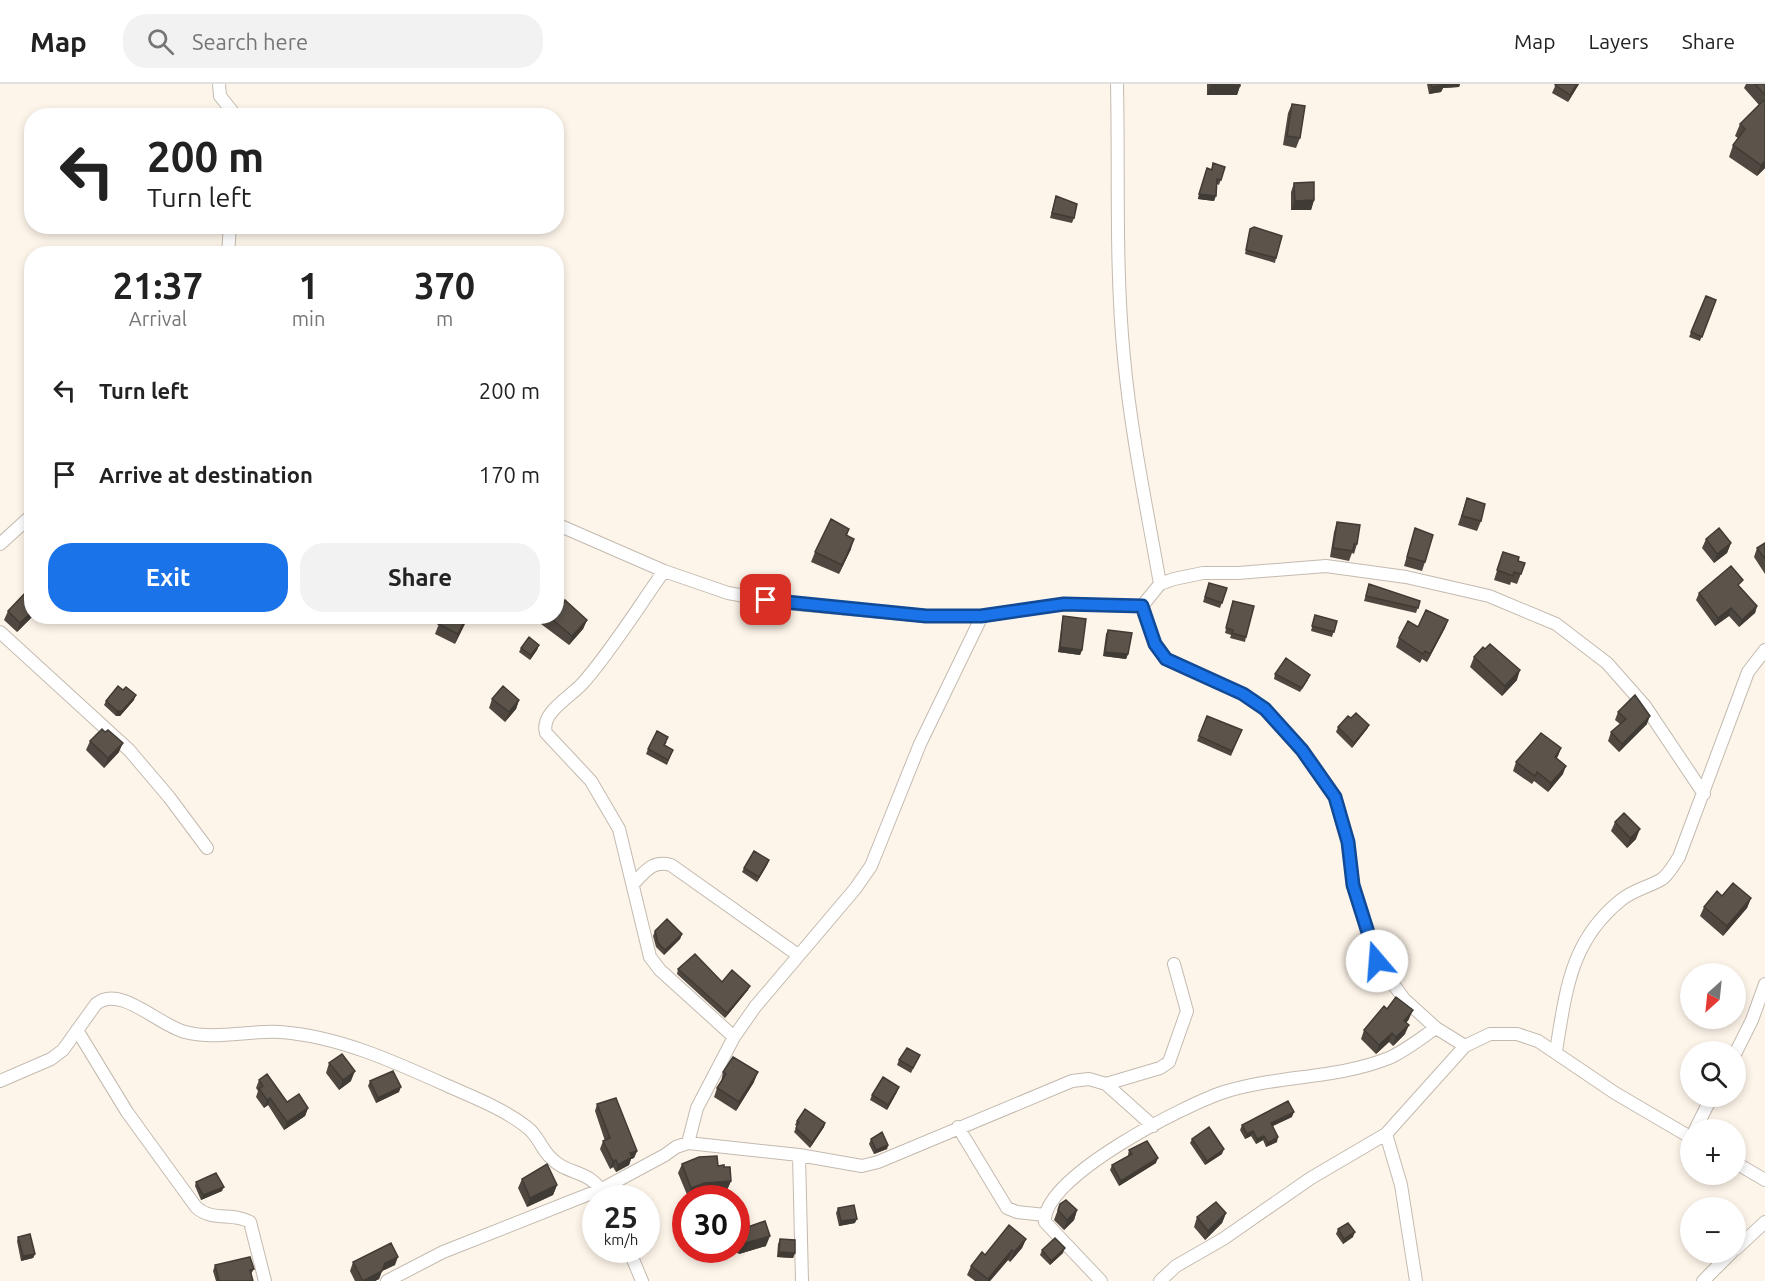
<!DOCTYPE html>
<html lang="en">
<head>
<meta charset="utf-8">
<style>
	:root { --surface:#fff; --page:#f2f2f2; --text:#222; --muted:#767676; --line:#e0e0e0; --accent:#1a73e8 }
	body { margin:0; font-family:Ubuntu,sans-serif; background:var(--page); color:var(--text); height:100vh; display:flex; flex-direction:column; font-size:22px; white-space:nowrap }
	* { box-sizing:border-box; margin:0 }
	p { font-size:20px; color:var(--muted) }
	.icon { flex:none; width:33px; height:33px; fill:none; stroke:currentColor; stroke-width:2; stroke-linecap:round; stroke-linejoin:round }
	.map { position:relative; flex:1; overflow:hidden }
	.sheet { position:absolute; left:24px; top:162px; width:540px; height:378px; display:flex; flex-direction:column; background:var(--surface); border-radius:24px; box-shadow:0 3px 9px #0003 }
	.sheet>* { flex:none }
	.guide { position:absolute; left:24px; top:24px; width:540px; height:126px; border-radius:24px; box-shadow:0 3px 9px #0003; background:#fff; color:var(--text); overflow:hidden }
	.needle { width:39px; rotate:207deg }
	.buttons { position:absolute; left:1680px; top:879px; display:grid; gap:12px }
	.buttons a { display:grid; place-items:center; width:66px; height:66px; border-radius:50%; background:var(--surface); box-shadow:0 3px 9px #0003; font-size:30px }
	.speed { position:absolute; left:582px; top:1101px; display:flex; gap:12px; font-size:30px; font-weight:700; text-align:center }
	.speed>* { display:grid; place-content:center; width:78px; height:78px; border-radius:50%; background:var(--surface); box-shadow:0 3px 9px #0003; line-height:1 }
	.speed small { font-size:15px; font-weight:400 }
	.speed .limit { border:9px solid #d22; background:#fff; color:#111 }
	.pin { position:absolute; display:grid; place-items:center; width:51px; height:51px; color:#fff; margin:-26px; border-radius:12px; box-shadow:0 3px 9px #0006 }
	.me { position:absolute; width:66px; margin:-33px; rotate:342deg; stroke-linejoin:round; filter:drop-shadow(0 0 4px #0008) }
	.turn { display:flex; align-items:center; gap:21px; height:126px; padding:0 24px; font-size:27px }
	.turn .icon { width:78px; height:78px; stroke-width:2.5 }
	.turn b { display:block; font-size:42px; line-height:51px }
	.eta { display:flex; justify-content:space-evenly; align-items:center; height:102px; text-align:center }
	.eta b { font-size:36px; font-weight:700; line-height:42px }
	.cta { display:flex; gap:12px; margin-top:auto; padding:12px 24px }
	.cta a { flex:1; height:69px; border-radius:24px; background:var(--accent); color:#fff; font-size:24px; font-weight:700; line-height:69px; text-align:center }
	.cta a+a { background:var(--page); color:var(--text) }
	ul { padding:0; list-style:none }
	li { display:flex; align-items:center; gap:18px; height:84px; padding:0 24px }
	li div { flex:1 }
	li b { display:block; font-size:22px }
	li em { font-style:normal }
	header { display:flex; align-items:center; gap:36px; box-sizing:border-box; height:84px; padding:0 30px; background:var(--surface); border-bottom:2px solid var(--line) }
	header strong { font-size:28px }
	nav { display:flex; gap:33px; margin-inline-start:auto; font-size:21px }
	.search { width:420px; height:54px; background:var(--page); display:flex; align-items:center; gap:15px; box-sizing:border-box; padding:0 21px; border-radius:24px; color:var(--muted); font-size:22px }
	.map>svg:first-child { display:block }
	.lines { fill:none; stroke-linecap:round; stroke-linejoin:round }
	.street-casing { stroke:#c3bab0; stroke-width:14 }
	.street { stroke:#fff; stroke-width:12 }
	.wall { fill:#4f4840 }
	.shaded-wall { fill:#403b34 }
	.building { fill:#5c544b; stroke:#403b34; stroke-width:1.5 }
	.route-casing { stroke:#114b97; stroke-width:15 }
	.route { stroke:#1a73e8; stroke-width:10 }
</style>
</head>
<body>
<header>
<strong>Map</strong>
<div class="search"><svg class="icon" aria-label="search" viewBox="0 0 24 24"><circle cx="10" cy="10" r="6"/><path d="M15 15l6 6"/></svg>Search here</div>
<nav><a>Map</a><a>Layers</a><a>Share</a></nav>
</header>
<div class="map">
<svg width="1765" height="1197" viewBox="0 0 1765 1197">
	<rect width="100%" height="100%" fill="#fef5ea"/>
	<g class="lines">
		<g class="street-casing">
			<path id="street" d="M219 0 220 12 236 32
				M1117 0C1119 91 1115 183 1124 274 1131 350 1147 425 1160 500
				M228 170 230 142
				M556 440 664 487 728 509 785 519 926 532H982L1064 520 1142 522 1160 500 1174 495 1203 489H1238L1326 482 1406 493 1489 512 1556 540 1607 579 1645 622 1704 710
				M0 460 32 431
				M664 487C639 522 610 569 582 600 570 613 540 629 546 649L591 697 619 745 650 873 660 886 734 953
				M1142 522 1155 560 1166 575 1243 610 1265 625 1302 666 1335 713 1348 758 1353 801 1377 877 1404 915 1436 944 1465 962
				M0 548 129 666 169 713 207 764
				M633 800C646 787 652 776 671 781L798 871
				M77 946 127 1028 196 1123C212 1138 233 1128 250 1138L265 1197
				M1556 967C1566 907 1570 857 1621 816 1633 806 1649 803 1662 795 1669 790 1674 780 1679 773L1748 588 1765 566
				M1736 968 1752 936 1765 900
				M0 997 51 975 63 966 96 920C120 900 158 941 185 948 215 956 250 946 280 948 338 952 395 978 448 1002 475 1014 504 1025 528 1044 538 1052 541 1064 550 1073 568 1093 590 1083 606 1114
				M1106 1000 1153 1042
				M958 1043 1007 1124 1017 1128 1045 1131
				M1695 1046 1712 1012
				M1386 1050 1401 1101 1416 1197
				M688 1059 697 1024 734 953 755 923 855 805 871 782 920 660 982 532
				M799 1071 802 1197
				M1736 1079 1765 1096
				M1736 1165 1765 1138
				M629 1166 642 1197
				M387 1197 443 1168 602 1105 665 1071 676 1063 688 1059 799 1071 862 1082 878 1078 1072 997 1089 995 1106 1000 1160 984 1169 978 1187 927 1174 880
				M1101 1197 1045 1138C1042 1093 1185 1021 1224 1008 1278 991 1337 995 1389 974 1405 967 1421 954 1436 944
				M1160 1197 1176 1182 1223 1155 1311 1094 1386 1050 1465 962 1490 950H1517L1538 957 1615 1009 1690 1053
				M1703 1197 1732 1168"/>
		</g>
		<use href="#street" class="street"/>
	</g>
	<path class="wall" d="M1207 0H1240V2L1237 11H1207Z
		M1427 0H1460L1459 3 1443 4 1441 8 1429 10Z
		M1556 0H1579L1568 18 1552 9Z
		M1746 0H1765V84L1757 92 1729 73 1733 61 1738 54 1735 52 1740 40 1759 21 1744 4Z
		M1292 20 1300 54 1296 64 1283 61 1288 29Z
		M1213 79 1225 83 1219 101 1217 100 1214 117 1198 115 1207 84 1211 86Z
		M1294 99 1314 116 1311 126H1291V108Z
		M1056 112 1074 134 1072 139 1050 134Z
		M1250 145 1276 174 1275 179 1245 170Z
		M1706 212 1716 216 1700 257 1689 253Z
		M32 382V396L27 393Z
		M1467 414 1481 437 1477 447 1458 441Z
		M1337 438 1357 460 1354 470 1352 469 1349 477 1330 473 1334 448Z
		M1415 444 1425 478 1422 487 1404 482Z
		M849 445 847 452 851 465 839 490 811 478 815 468Z
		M1706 455 1731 459 1727 469 1714 479 1702 464Z
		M1765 459V490L1754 473 1757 464Z
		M1503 468 1518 477 1525 479 1517 500 1511 498 1510 501 1494 496Z
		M1209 499 1227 504 1220 524 1203 518Z
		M1369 500 1420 517 1416 529 1364 517Z
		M1740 503 1757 522 1755 529 1739 543 1729 532 1715 542 1696 516 1699 509Z
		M1233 517 1246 553 1245 558 1230 554 1231 551 1225 549Z
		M562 521 587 536 583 545 569 561 541 540 544 532H556Z
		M8 527 32 532H33L17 548 4 536Z
		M1315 531 1337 537 1332 553 1311 547Z
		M88 532H100L94 539Z
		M442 532H468L455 560 435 550Z
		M1063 532 1082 566 1080 571 1058 568 1062 537Z
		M1448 536 1445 544 1427 578 1422 575 1420 579 1396 563 1399 554 1418 543Z
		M1108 546 1128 570 1126 575 1103 572 1106 550Z
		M539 561 537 566 530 576 519 568 521 564Z
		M1474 573 1517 596 1502 612 1470 583Z
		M1275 590 1308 596 1300 608 1274 595Z
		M492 615 519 616 516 625 505 638 489 624Z
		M134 616 120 632H116L104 621 106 617Z
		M1618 628 1647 640 1619 668 1608 657 1611 648 1620 640 1615 636Z
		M1207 632 1242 646 1231 672 1197 657Z
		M1351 634 1369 641 1367 645 1352 664 1336 648 1338 643Z
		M90 657 119 668 104 684 86 666Z
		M667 658 665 661 673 666 667 681 646 670 648 665Z
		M1561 664 1557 674 1563 690 1548 708 1534 697 1532 700 1513 687 1516 678Z
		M1615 738 1636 755 1627 764 1611 747Z
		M769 776 767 781 757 798 742 788 744 784Z
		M1722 812 1751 814 1747 824 1723 852 1700 832 1704 823Z
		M655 847 682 850 680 855 664 871 656 863 653 852Z
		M678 885 722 898 748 906 725 934 677 890Z
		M1387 925 1409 935 1406 939 1405 950 1393 962 1389 958 1376 970 1361 955 1364 946Z
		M920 971 911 989 897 981 899 976Z
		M329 979 351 997 339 1006 326 989Z
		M723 988 754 998 736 1027 714 1013 717 1004 721 998Z
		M259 996 287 1018 308 1024 305 1032 284 1046 268 1021 264 1024 256 1013 258 1007 256 1004Z
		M370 997 399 1008 376 1019 368 1002Z
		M897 1008 887 1026 870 1016 872 1011Z
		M597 1020 637 1067 634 1074 631 1075 629 1081 616 1088 613 1083 610 1085 600 1065 603 1057H605L595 1027Z
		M1292 1033 1272 1042 1277 1058 1266 1063 1263 1056 1256 1060 1251 1052 1245 1055 1240 1046 1242 1041Z
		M797 1037 825 1039 824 1043 810 1064 794 1048 797 1042 795 1041Z
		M871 1055 888 1061 887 1065 874 1070 869 1060Z
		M1192 1055 1222 1070 1205 1081 1190 1059Z
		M1129 1066 1156 1079 1119 1102 1110 1086 1112 1081 1129 1072 1128 1071Z
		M682 1080 718 1082 724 1083 731 1097 727 1106 702 1108 688 1113 678 1089Z
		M522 1095 557 1101 553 1111 527 1123 518 1104Z
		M196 1098 222 1107 201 1116 195 1102Z
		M1060 1120 1077 1126 1074 1136 1064 1146 1054 1136Z
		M838 1124 855 1139 839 1142 836 1129Z
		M1226 1129 1222 1139 1205 1156 1194 1143 1197 1133Z
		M1338 1145 1353 1153 1343 1160 1336 1150Z
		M736 1147 766 1162 739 1170 736 1168 735 1166H736Z
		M18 1153 35 1170 33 1174 21 1177 17 1157Z
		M780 1155 795 1169 793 1174 777 1173 778 1160Z
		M1026 1155 1022 1164 1010 1178 1008 1176 990 1197H975L967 1191 971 1182 985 1171Z
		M1042 1166 1063 1169 1050 1181 1040 1171Z
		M353 1178 395 1181 382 1187 379 1195 375 1197H355L350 1187Z
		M215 1181 254 1185 251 1190 253 1197H216L213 1187Z"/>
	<path class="shaded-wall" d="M1442 0H1460L1459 3 1443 4 1441 8 1429 10 1432 3Z
		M1577 0H1579L1568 18 1570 11Z
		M1211 1 1240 2 1237 11H1207Z
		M1765 77V84L1757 92 1761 81Z
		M1199 110 1216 112 1214 117 1198 115Z
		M1314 116 1311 126H1291L1295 117Z
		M854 455 851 465 839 490 842 481Z
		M1731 459 1727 469 1714 479 1717 470Z
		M1757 522 1755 529 1739 543 1742 536Z
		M1731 524 1729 532 1715 542 1718 534Z
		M32 528V532H33L17 548 20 539Z
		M96 532H100L94 539Z
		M467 532 466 538 455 560 458 550Z
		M587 536 583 545 569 561 572 552Z
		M1448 536 1445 544 1427 578 1430 570Z
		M539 561 537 566 530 576 531 571Z
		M1060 563 1082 566 1080 571 1058 568Z
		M1105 568 1128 570 1126 575 1103 572Z
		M1520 586 1517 596 1502 612 1505 602Z
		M136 611 134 616 120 632H116L117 627Z
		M519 616 516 625 505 638 509 628Z
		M1650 632 1647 640 1619 668 1622 660Z
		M1369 641 1367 645 1352 664 1354 659Z
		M123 659 119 668 104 684 108 674Z
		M1561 664 1558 672 1551 681 1555 673Z
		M1566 682 1563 690 1548 708 1551 699Z
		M1640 745 1636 755 1627 764 1630 754Z
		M769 776 767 781 757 798 759 793Z
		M1751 814 1747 824 1723 852 1727 842Z
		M682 850 680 855 664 871 665 866Z
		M750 902 748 906 725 934 727 929Z
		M1413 926 1409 935 1401 946 1404 937Z
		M1409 941 1405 950 1393 962 1396 953Z
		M1392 949 1389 958 1376 970 1379 961Z
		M355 987 351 997 339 1006 343 996Z
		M758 988 754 998 736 1027 739 1018Z
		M401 1003 399 1008 376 1019 378 1014Z
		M899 1003 897 1008 887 1026 888 1021Z
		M270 1014 268 1021 264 1024 267 1016Z
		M308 1024 305 1032 284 1046 287 1038Z
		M1294 1028 1292 1033 1269 1044 1271 1039Z
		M825 1039 824 1043 810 1064 812 1059Z
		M1253 1047 1251 1052 1245 1055 1247 1050Z
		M1264 1052 1263 1056 1256 1060 1257 1055Z
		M1278 1053 1277 1058 1266 1063 1268 1059Z
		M888 1061 887 1065 874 1070 876 1066Z
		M1224 1065 1222 1070 1205 1081 1207 1077Z
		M637 1067 634 1074 631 1075 629 1081 616 1088 618 1081 630 1069Z
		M1158 1074 1156 1079 1119 1102 1121 1097Z
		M616 1076 613 1083 610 1085 613 1077Z
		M731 1097 727 1106 702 1108 688 1113 691 1104 705 1099Z
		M557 1101 553 1111 527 1123 530 1114Z
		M224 1103 222 1107 201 1116 203 1111Z
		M1077 1126 1074 1136 1064 1146 1067 1136Z
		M1226 1129 1222 1139 1205 1156 1208 1147Z
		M857 1135 855 1139 839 1142 841 1137Z
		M1355 1148 1353 1153 1343 1160 1344 1155Z
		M770 1152 766 1162 739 1170 742 1160Z
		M1026 1155 1022 1164 1010 1178 1014 1168Z
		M1065 1164 1063 1169 1050 1181 1051 1177Z
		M1012 1166 1008 1176 990 1197H987Z
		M779 1168 795 1169 793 1174 777 1173Z
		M35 1170 33 1174 21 1177 23 1172Z
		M398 1173 395 1181 382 1187 379 1195 375 1197H362L385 1179Z"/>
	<path class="building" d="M1211 0H1240V2L1211 1Z
		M1431 0H1444V1L1432 3Z
		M1556 0H1577L1570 11 1555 1Z
		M1755 0H1765V11Z
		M1765 15V77L1761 81 1733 61 1745 45 1740 40Z
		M1292 20 1305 22 1300 54 1287 52Z
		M1213 79 1225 83 1221 96 1217 95 1216 112 1199 110 1207 84 1212 86Z
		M1314 98V116L1295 117 1294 99Z
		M1056 112 1077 120 1074 134 1052 129Z
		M1254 143 1282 152 1276 174 1246 166 1250 145Z
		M1706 212 1716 216 1702 253 1691 248Z
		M1467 414 1485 420 1481 437 1462 432Z
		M831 435 849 445 846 451 854 455 842 481 815 468Z
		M1337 438 1360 441 1357 460H1354L1353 467 1333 464Z
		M1415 444 1433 451 1425 478 1407 473Z
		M1719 444 1731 459 1717 470 1706 455Z
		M1765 459V475L1757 464Z
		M1503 468 1519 473 1518 477 1525 479 1521 490 1514 488 1513 492 1497 486Z
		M1731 482 1743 496 1738 501 1757 522 1742 536 1731 524 1718 534 1699 509Z
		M1209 499 1227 504 1222 519 1205 513Z
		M1369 500 1420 517 1418 524 1366 512Z
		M26 508 32 514V528L20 539 8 527Z
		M565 516 587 536 572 552 548 532H556V517L562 521Z
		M1233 517 1254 522 1246 553 1232 549 1233 546 1226 544Z
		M1426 526 1448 536 1430 570 1425 567 1423 570 1399 554 1408 537 1418 543Z
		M1315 531 1337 537 1334 548 1312 542Z
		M442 532H467L458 550 438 540Z
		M1063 532 1086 535 1082 566 1060 563Z
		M1108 546 1132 549 1128 570 1105 568Z
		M529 553 539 561 531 571 521 564Z
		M1490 560 1520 586 1505 602 1474 573 1483 563 1485 565Z
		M1286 574 1310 591 1302 604 1275 590Z
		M118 602 123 606 126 603 136 611 122 627H117L106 617Z
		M503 602 519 616 509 628 492 615Z
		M1635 611 1650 632 1622 660 1611 648 1626 635 1618 628Z
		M1356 629 1369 641 1354 659 1338 643 1348 632 1351 634Z
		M1207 632 1242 646 1232 667 1199 652Z
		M102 645 105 648 108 646 123 659 108 674 90 657Z
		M657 647 668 653 664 661 673 666 668 676 648 665Z
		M1541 649 1561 664 1555 673 1566 682 1551 699 1537 688 1535 692 1516 678Z
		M1624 729 1640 745 1630 754 1615 738Z
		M754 767 769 776 759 793 744 784Z
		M1733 799 1751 814 1727 842 1704 823 1717 807 1722 812Z
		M667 835 682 850 665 866 658 859 655 847Z
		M695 870 722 898 732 886 750 902 727 929 678 885Z
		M1396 913 1413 926 1404 937 1409 941 1396 953 1392 949 1379 961 1364 946 1384 922 1387 925Z
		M907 964 920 971 913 984 899 976Z
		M342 970 355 987 343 996 329 979Z
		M733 973 758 988 739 1018 717 1004 726 990 723 988Z
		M393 987 401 1003 378 1014 370 997Z
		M267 990 287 1018 299 1010 308 1024 287 1038 270 1014 267 1016 259 1005 263 1002 259 996Z
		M883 993 899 1003 888 1021 872 1011Z
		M616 1014 637 1067 630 1069 632 1073 618 1081 616 1076 613 1077 603 1057 610 1054 597 1020Z
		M1288 1017 1294 1028 1271 1039 1278 1053 1268 1059 1264 1052 1257 1055 1253 1047 1247 1050 1242 1041Z
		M805 1025 825 1039 812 1059 796 1044 799 1038 797 1037Z
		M1209 1043 1224 1065 1207 1077 1192 1055Z
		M882 1048 888 1061 876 1066 871 1055Z
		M1147 1057 1158 1074 1121 1097 1112 1081 1132 1070 1129 1066Z
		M717 1072 718 1082 724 1081V1083H730L731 1097 705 1099 691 1104 682 1080 699 1073Z
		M547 1080 557 1101 530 1114 522 1095Z
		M216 1089 224 1103 203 1111 196 1098Z
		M1066 1116 1077 1126 1067 1136 1058 1126 1060 1120Z
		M1216 1118 1226 1129 1208 1147 1197 1133Z
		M854 1121 857 1135 841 1137 838 1124Z
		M765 1137 770 1152 742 1160 739 1158 736 1150V1147Z
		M1348 1139 1355 1148 1344 1155 1338 1145Z
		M1009 1141 1026 1155 1014 1168 1012 1166 988 1195 971 1182 982 1168 985 1171Z
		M30 1150 35 1170 23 1172 18 1153Z
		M1055 1154 1065 1164 1051 1177 1042 1166Z
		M780 1155 795 1156V1169L779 1168Z
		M391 1159 398 1173 385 1179 382 1187 363 1197 353 1178Z
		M250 1173 254 1185 250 1186 253 1197H219L215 1181Z"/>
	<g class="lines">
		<g class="route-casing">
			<path id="route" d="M766 516 926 532H981L1064 520 1142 522 1155 560 1166 575 1243 610 1265 625 1302 666 1335 713 1348 758 1353 801 1377 877"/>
		</g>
		<use href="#route" class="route"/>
	</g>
</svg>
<div class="buttons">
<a><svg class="needle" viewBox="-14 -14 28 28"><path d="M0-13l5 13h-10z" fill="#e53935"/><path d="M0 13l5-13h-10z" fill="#767676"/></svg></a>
<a><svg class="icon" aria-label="search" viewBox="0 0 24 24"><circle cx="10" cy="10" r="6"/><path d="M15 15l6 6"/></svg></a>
<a>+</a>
<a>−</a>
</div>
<div class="speed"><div>25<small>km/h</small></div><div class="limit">30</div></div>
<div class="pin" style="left:766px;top:516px;background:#d93025"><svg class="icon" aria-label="arrive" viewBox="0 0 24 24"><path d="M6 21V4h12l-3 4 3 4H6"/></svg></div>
<svg class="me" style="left:1377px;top:877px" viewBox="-20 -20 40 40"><circle r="19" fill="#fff"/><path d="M0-13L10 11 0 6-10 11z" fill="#1a73e8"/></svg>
<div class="guide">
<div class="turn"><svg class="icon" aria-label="left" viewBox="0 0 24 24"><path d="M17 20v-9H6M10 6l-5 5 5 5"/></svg><div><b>200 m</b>Turn left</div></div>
</div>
<section class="sheet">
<div class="eta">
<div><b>21:37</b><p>Arrival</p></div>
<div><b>1</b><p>min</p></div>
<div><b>370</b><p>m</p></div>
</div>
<ul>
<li><svg class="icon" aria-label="left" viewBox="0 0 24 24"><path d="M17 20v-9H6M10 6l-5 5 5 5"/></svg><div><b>Turn left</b></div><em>200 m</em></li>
<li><svg class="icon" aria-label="arrive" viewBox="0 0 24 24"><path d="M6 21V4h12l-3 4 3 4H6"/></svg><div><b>Arrive at destination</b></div><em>170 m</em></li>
</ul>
<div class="cta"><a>Exit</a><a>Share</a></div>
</section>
</div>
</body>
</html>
